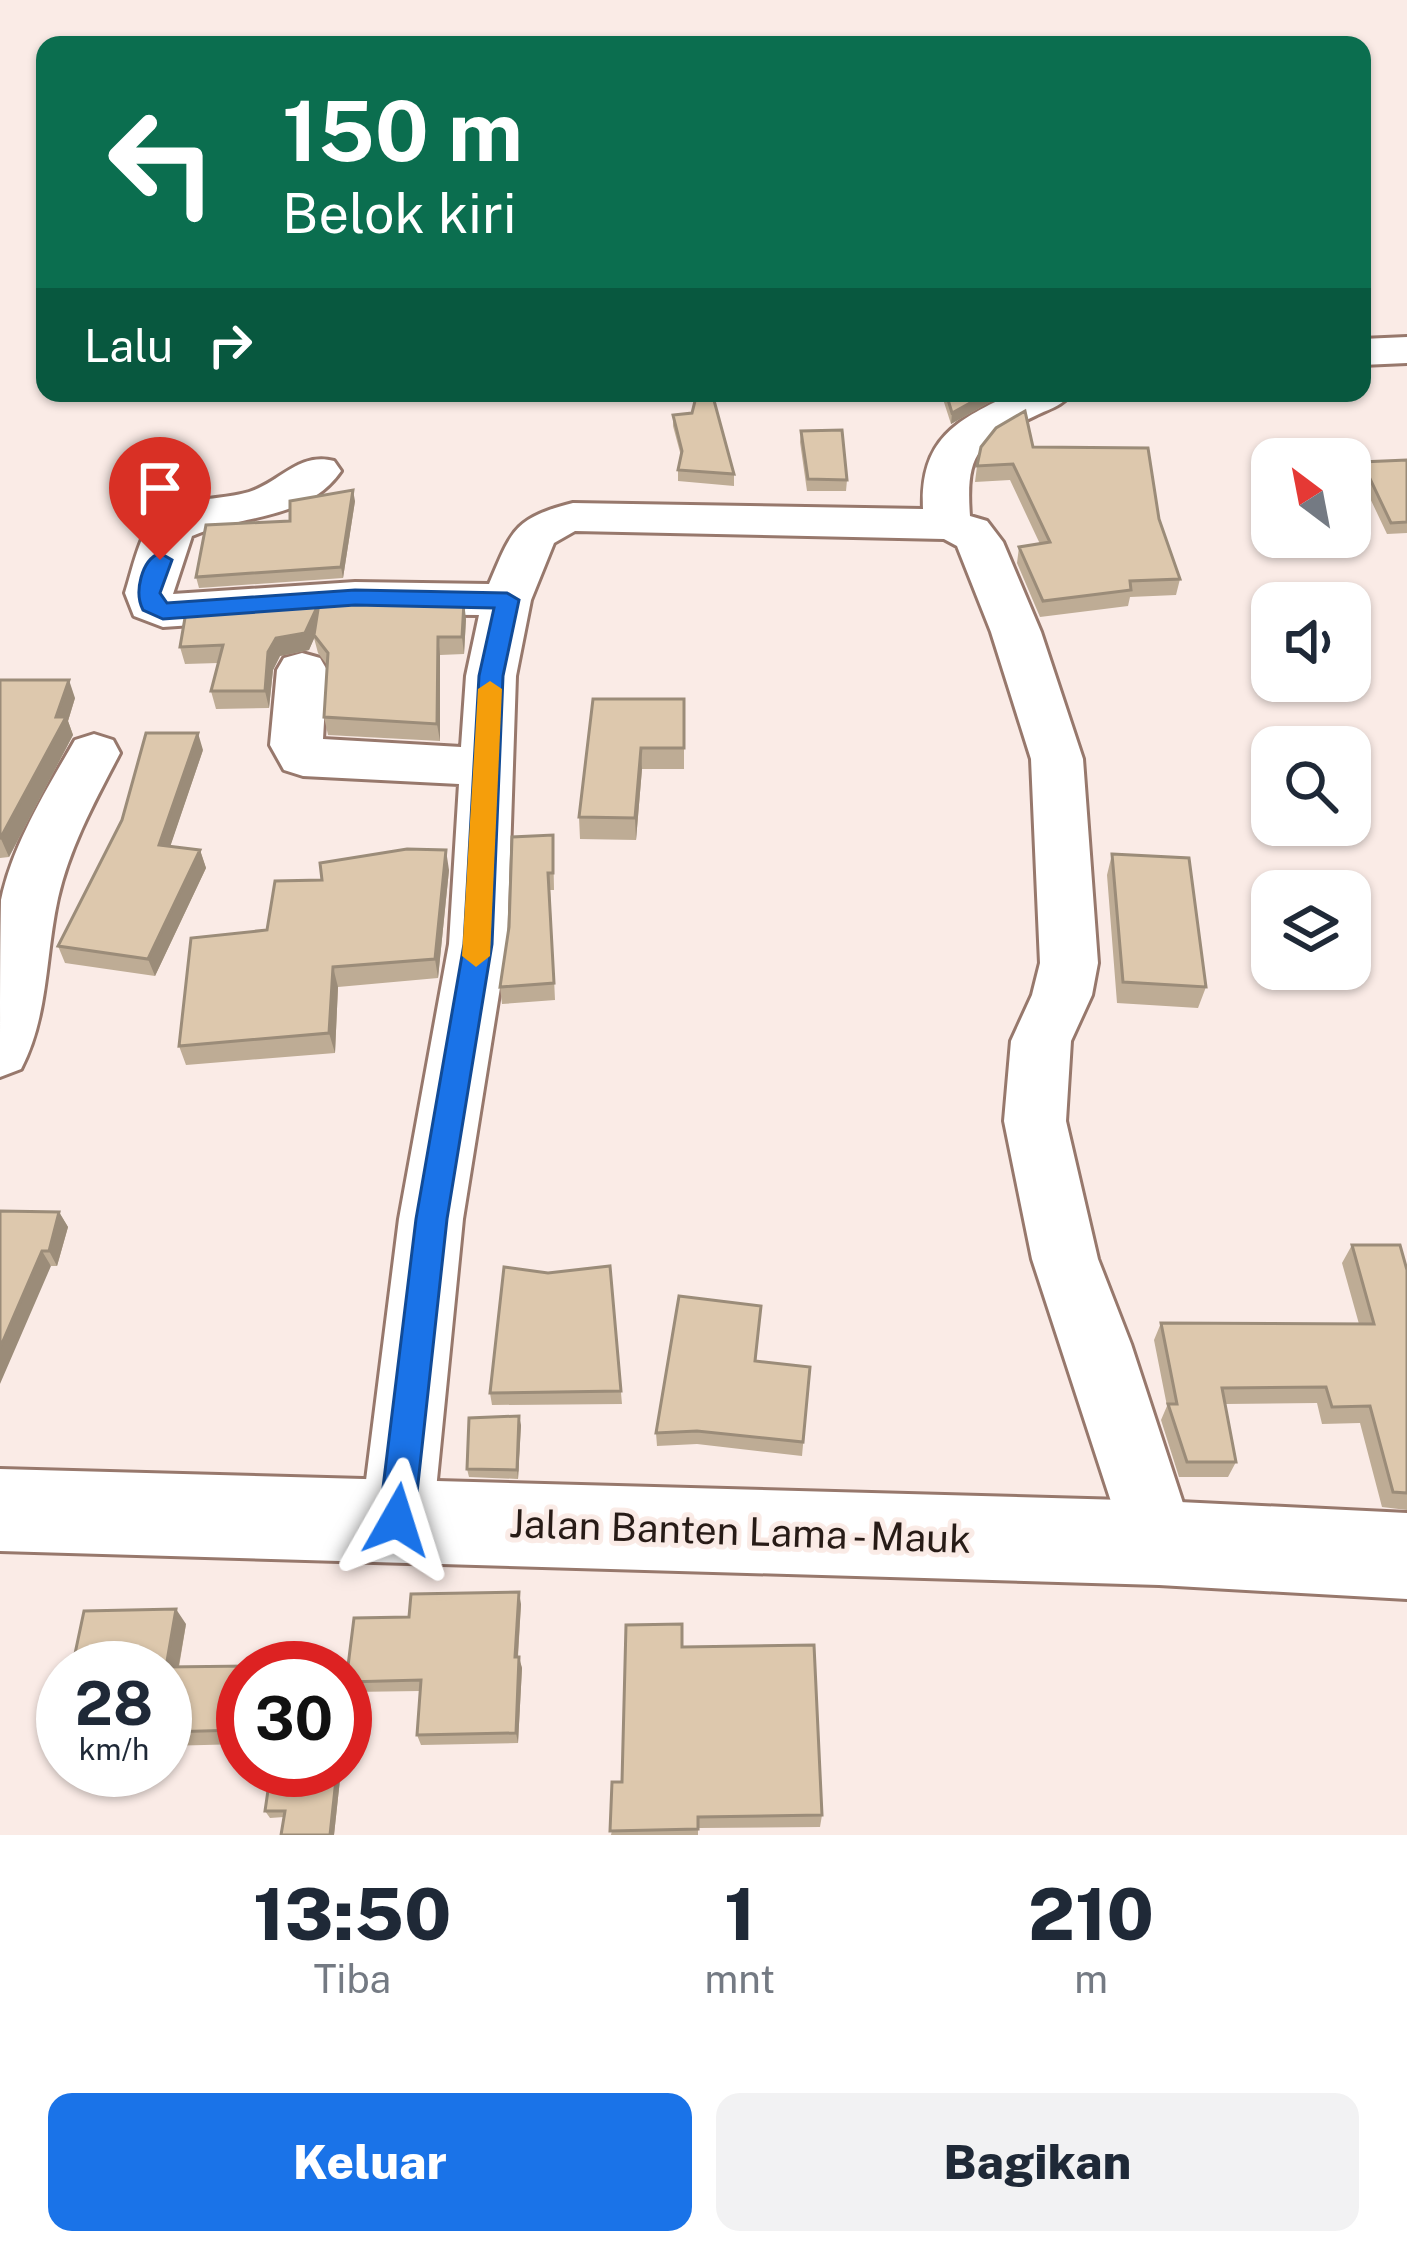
<!DOCTYPE html>
<html lang="id">
<head>
<meta charset="utf-8">
<style>
	:root { --surface:#fff; --page:#f2f2f3; --text:#1f2937; --muted:#747a83; --accent:#1a73e8 }
	body { margin:0; font-family:"Public Sans",sans-serif; background:var(--page); color:var(--text); height:100vh; display:flex; flex-direction:column; font-size:45px; white-space:nowrap }
	* { box-sizing:border-box; margin:0 }
	p { font-size:39px; color:var(--muted) }
	.icon { flex:none; width:66px; height:66px; fill:none; stroke:currentColor; stroke-width:2; stroke-linecap:round; stroke-linejoin:round }
	.map { position:relative; height:1835px; overflow:hidden }
	.side { display:flex; flex-direction:column; background:var(--surface); flex:1 }
	.side>* { flex:none }
	.banner { position:absolute; left:36px; top:36px; width:1335px; height:366px; border-radius:24px; box-shadow:0 3px 9px #0004; background:#0b6e4f; color:#fff; overflow:hidden }
	.needle { width:78px; rotate:328deg }
	.tools { position:absolute; left:1251px; top:438px; display:grid; gap:24px }
	.tools a { display:grid; place-items:center; width:120px; height:120px; border-radius:24px; background:var(--surface); box-shadow:0 3px 9px #0004; font-size:60px }
	.speed { position:absolute; left:36px; top:1641px; display:flex; gap:24px; font-size:60px; font-weight:700; text-align:center }
	.speed>* { display:grid; place-content:center; width:156px; height:156px; border-radius:50%; background:var(--surface); box-shadow:0 3px 9px #0004; line-height:1 }
	.speed small { font-size:30px; font-weight:400 }
	.speed .limit { border:18px solid #d22; background:#fff; color:#111 }
	.pin { position:absolute; display:grid; place-items:center; width:102px; height:102px; color:#fff; margin:-123px -51px; border-radius:50% 50% 50% 0; rotate:-45deg; box-shadow:0 0 12px #0007 }
	.pin .icon { rotate:45deg }
	.me { position:absolute; width:132px; margin:-66px; rotate:6deg; stroke-linejoin:round; filter:drop-shadow(0 0 9px #0008) }
	.turn { display:flex; align-items:center; gap:42px; height:252px; padding:0 48px; font-size:54px }
	.turn .icon { width:156px; height:156px; stroke-width:2.5 }
	.turn b { display:block; font-size:84px; line-height:102px }
	.then { display:flex; align-items:center; height:114px; padding:0 48px; background:#0003; gap:24px; font-size:45px }
	.eta { display:flex; justify-content:space-evenly; align-items:center; height:204px; text-align:center }
	.eta b { font-size:72px; font-weight:800; line-height:84px }
	.action { display:flex; gap:24px; margin-top:auto; padding:24px 48px }
	.action a { flex:1; height:138px; border-radius:24px; background:var(--accent); color:#fff; font-size:48px; font-weight:800; line-height:138px; text-align:center }
	.action a+a { background:var(--page); color:var(--text) }
	.map>svg:first-child { display:block }
	.lines { fill:none; stroke-linecap:round; stroke-linejoin:round }
	.minor-casing { stroke:#97786c; stroke-width:6 }
	.major-casing { stroke:#97786c; stroke-width:6 }
	.minor { fill:#fff; fill-rule:evenodd }
	.major { fill:#fff; fill-rule:evenodd }
	.wall { fill:#beac95 }
	.shaded-wall { fill:#9b8c79 }
	.building { fill:#ddc8ad; stroke:#9b8c79; stroke-width:3 }
	.route { fill:#1a73e8; stroke:#114b97; stroke-width:3 }
	.slow { fill:#f59e0b }
	.labels { text-anchor:middle; dominant-baseline:central; stroke-width:10; stroke-linejoin:round; paint-order:stroke }
	.near-street-label { font-size:39px; fill:#271b16; stroke:#faebe6 }
</style>
</head>
<body>
<div class="map">
<svg width="1407" height="1835" viewBox="0 0 1407 1835">
	<rect width="100%" height="100%" fill="#faebe6"/>
	<g class="lines">
		<g class="minor-casing">
			<path id="minor" d="M1407 337V363L1362 365V339Z
				M1014 393H1072C1063 405 1052 408 1039 414 981 442 965 448 970 516L987 521 1003 542 1041 632 1083 759 1098 963 1092 995 1071 1041 1066 1121 1098 1259 1131 1344 1196 1543 1185 1569 1159 1579 1133 1569 1032 1259 1004 1121 1011 1041 1032 995 1040 963 1031 759 991 632 957 546 944 539 575 531 554 543 531 600 516 676 507 944 463 1219 433 1520 423 1545 397 1556 371 1545 361 1520 399 1219 449 944 459 784 303 776 284 770 270 745 277 670 284 658 302 653 320 658 327 670 323 739 461 747 466 676 479 615 355 614 163 627 134 616 125 593C132 572 140 529 158 516 185 496 219 501 249 492 281 482 298 452 334 461L341 471C307 521 241 514 192 536L173 594 355 582 489 584C512 530 514 518 573 503L923 509C920 439 956 420 1014 393Z
				M94 734 113 740 120 753C96 799 70 846 58 898 45 956 49 1015 21 1069L0 1077C0 1026 0 948 1 900 13 843 47 789 75 740Z"/>
		</g>
		<g class="major-casing">
			<path id="major" d="M0 1469 1159 1501 1407 1513V1599L1159 1585 0 1551Z"/>
		</g>
		<use href="#minor" class="minor"/>
		<use href="#major" class="major"/>
	</g>
	<path class="wall" d="M941 393H1006L951 424Z
		M673 415 734 474V486L678 481V470L681 456 673 426Z
		M801 431 847 480 846 491H807L800 442Z
		M1033 447 1159 519 1180 579 1176 595 1130 597 1128 606 1040 617 1017 563 1019 547 1040 544 1010 480 975 482 977 466Z
		M1407 460V533L1387 534 1358 473 1362 462Z
		M355 501 343 578 199 588 196 577 290 521Z
		M466 619 464 654 440 655V741L328 735 324 717 327 665 318 653 314 638 309 650 280 656 273 670 269 708 216 709 211 691 218 663 185 664 180 647Z
		M0 680 75 698 68 721 73 735 9 857 0 858Z
		M684 699V769H642L636 840 580 839 579 817Z
		M203 750 170 846 200 850 206 868 155 976 65 963 58 946Z
		M553 835 554 890H550L555 1000 502 1004 500 987Z
		M1112 854 1206 987 1198 1008 1117 1003 1107 875Z
		M449 870 438 978 338 987 335 1053 186 1065 179 1046 267 930 322 880Z
		M0 1211 59 1212 68 1227 57 1266H51Z
		M1352 1245 1407 1270V1510L1382 1507 1360 1423 1322 1424 1317 1403 1225 1404 1236 1462 1228 1477H1179L1161 1420 1167 1406 1154 1340 1161 1323 1359 1324 1342 1263Z
		M610 1266 622 1404 492 1405 490 1393 548 1273Z
		M760 1320 756 1361 810 1367 802 1456 697 1444 657 1446 656 1433Z
		M521 1425 518 1479 469 1477 467 1469Z
		M521 1604 518 1657 522 1668 518 1743 421 1745 417 1735 420 1691 351 1692 346 1682 409 1617Z
		M186 1624 179 1667 249 1666 250 1668H243V1744L165 1746V1668Z
		M683 1647 822 1815 820 1827 698 1828V1835H611L622 1782Z
		M271 1770H341L334 1835H281L284 1817 270 1818 265 1811Z"/>
	<path class="shaded-wall" d="M988 393H1006L951 424 952 413Z
		M353 490 355 501 343 578 341 567Z
		M464 602 466 619 464 654 462 637Z
		M319 603 322 621 309 650 280 656 273 670 269 708 265 691 268 652 276 638Z
		M438 637 440 655V741L437 724Z
		M69 680 75 698 68 721 73 735 9 857 1 839 56 717Z
		M198 733 203 750 165 862 159 845Z
		M641 748 642 769 636 840 635 818Z
		M200 850 206 868 155 976 148 959Z
		M446 850 449 870 438 978 435 959Z
		M333 967 338 987 335 1053 329 1033Z
		M59 1212 68 1227 57 1266 49 1251Z
		M42 1251 51 1266 0 1384V1348Z
		M519 1416 521 1425 518 1479 517 1470Z
		M519 1592 521 1604 517 1668 515 1657Z
		M176 1609 186 1624 176 1681 166 1667Z
		M519 1657 522 1668 518 1743 516 1733Z
		M337 1770H341L334 1835H330Z"/>
	<path class="building" d="M697 393H712L734 474 678 470 682 451 673 415 692 413Z
		M946 393H988L952 413Z
		M1025 411 1033 447 1148 448 1159 519 1180 579 1130 581 1131 590 1043 601 1019 547 1050 542 1013 464 977 466 981 447 996 428Z
		M842 430 847 480 808 479 801 431Z
		M1407 460V522L1391 523 1362 462Z
		M353 490 341 567 196 577 206 525 290 521V501Z
		M352 601 464 602 462 637H438L437 724 324 717 328 653 314 635 319 603 305 633 276 638 268 652 265 691H211L223 645 180 647 186 612Z
		M0 680H69L56 717H66L0 839Z
		M593 699H684V748H641L635 818 579 817Z
		M146 733H198L159 845 200 850 148 959 58 946 122 820Z
		M553 835V873H548L554 983 500 987 509 927 512 837Z
		M407 849 446 850 435 959 333 967 329 1033 179 1046 191 938 267 930 275 881 322 880 320 863Z
		M1112 854 1189 858 1206 987 1123 982Z
		M0 1211 59 1212 49 1251H42L0 1348Z
		M1352 1245H1400L1407 1270V1493L1393 1492 1370 1406 1332 1407 1326 1387 1222 1388 1236 1462H1187L1168 1404H1177L1161 1323 1374 1324Z
		M610 1266 621 1391 490 1393 504 1267 548 1273Z
		M679 1296 761 1306 755 1361 810 1367 803 1442 697 1431 656 1433Z
		M519 1416 517 1470 467 1469 469 1418Z
		M519 1592 515 1657H519L516 1733 417 1735 421 1680 346 1682 354 1618 409 1617 411 1594Z
		M176 1609 166 1667 249 1666V1668H243V1713L241 1730 165 1732V1668H72L84 1611Z
		M682 1624V1647L814 1645 822 1815 698 1817V1829L610 1831 612 1782H622L626 1625Z
		M63 1712V1736H58Z
		M271 1770H337L330 1835H281L285 1811H265Z"/>
	<path class="route" d="M160 553 172 560 160 593 167 603 355 590 507 593 519 600 503 676 492 944 447 1219 414 1520 409 1532 397 1537 385 1532 379 1520 416 1219 464 944 479 676 494 608 355 605 163 619 143 610C134 593 141 560 160 553Z"/>
	<path class="slow" d="M490 681 502 689 490 956 476 967 462 956 478 689Z"/>
	<g class="labels">
		<g class="near-street-label">
			<text transform="translate(740 1531) rotate(2)">Jalan Banten Lama - Mauk</text>
		</g>
	</g>
</svg>
<div class="tools">
<a><svg class="needle" viewBox="-14 -14 28 28"><path d="M0-13l5 13h-10z" fill="#e53935"/><path d="M0 13l5-13h-10z" fill="#747a83"/></svg></a>
<a><svg class="icon" aria-label="sound" viewBox="0 0 24 24"><path d="M4 9h4l5-4v14l-5-4H4zM17 9q2 3 0 6"/></svg></a>
<a><svg class="icon" aria-label="search" viewBox="0 0 24 24"><circle cx="10" cy="10" r="6"/><path d="M15 15l6 6"/></svg></a>
<a><svg class="icon" aria-label="layers" viewBox="0 0 24 24"><path d="M12 4l9 5-9 5-9-5zM3 14l9 5 9-5"/></svg></a>
</div>
<div class="speed"><div>28<small>km/h</small></div><div class="limit">30</div></div>
<div class="pin" style="left:160px;top:560px;background:#d93025"><svg class="icon" aria-label="arrive" viewBox="0 0 24 24"><path d="M6 21V4h12l-3 4 3 4H6"/></svg></div>
<svg class="me" style="left:397px;top:1520px" viewBox="-20 -20 40 40"><path d="M0-17L14 15 0 8-14 15z" fill="#1a73e8" stroke="#fff" stroke-width="4"/></svg>
<div class="banner">
<div class="turn"><svg class="icon" aria-label="left" viewBox="0 0 24 24"><path d="M17 20v-9H6M10 6l-5 5 5 5"/></svg><div><b>150 m</b>Belok kiri</div></div>
<div class="then">Lalu<svg class="icon" aria-label="right" viewBox="0 0 24 24"><path d="M7 20v-9h11M14 6l5 5-5 5"/></svg></div>
</div>
</div>
<section class="side">
<div class="eta">
<div><b>13:50</b><p>Tiba</p></div>
<div><b>1</b><p>mnt</p></div>
<div><b>210</b><p>m</p></div>
</div>
<div class="action"><a>Keluar</a><a>Bagikan</a></div>
</section>
</body>
</html>
